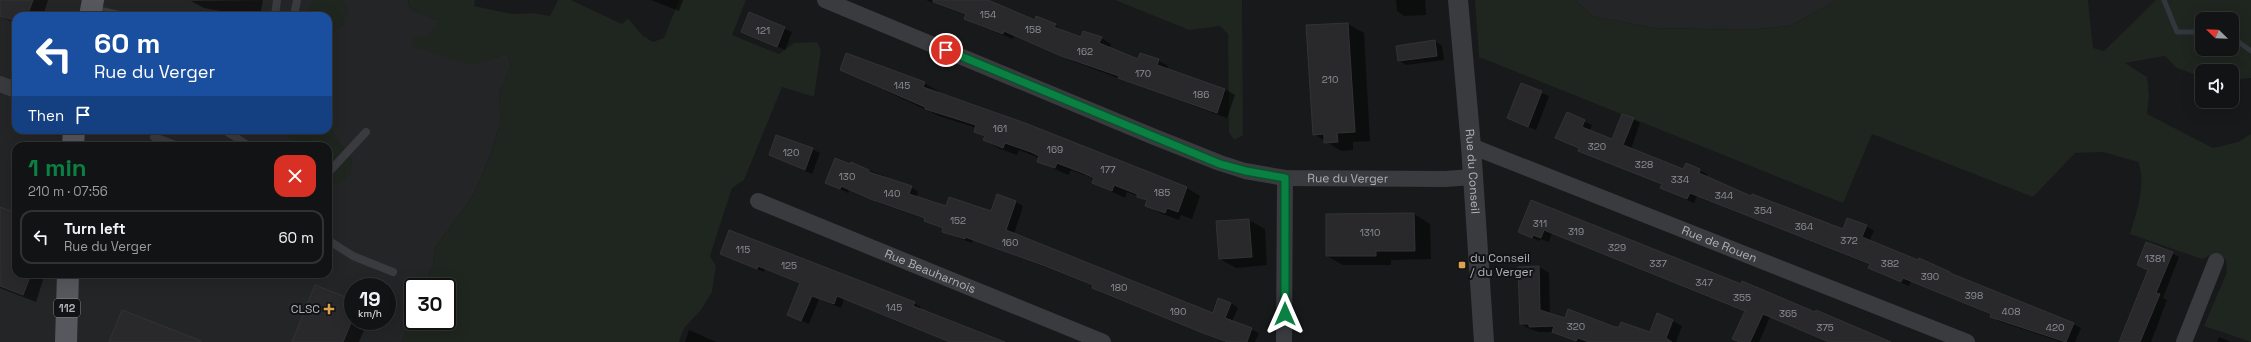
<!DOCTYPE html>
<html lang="en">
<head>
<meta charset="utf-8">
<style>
	:root { --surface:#121314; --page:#1b1c1d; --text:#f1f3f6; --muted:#9c9ea0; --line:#313234; --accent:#0b8043 }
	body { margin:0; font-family:"Space Grotesk",sans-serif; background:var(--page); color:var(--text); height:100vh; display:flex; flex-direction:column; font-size:15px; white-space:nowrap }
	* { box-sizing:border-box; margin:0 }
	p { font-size:13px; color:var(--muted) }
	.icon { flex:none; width:22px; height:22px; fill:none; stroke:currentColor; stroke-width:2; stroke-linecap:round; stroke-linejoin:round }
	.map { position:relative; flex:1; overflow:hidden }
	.details { position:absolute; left:12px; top:142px; width:320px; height:136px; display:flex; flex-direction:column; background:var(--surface); border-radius:12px; box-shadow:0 4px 16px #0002,0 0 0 1px var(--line) }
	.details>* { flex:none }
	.top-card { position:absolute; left:12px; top:12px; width:320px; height:122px; border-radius:12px; box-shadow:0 4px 16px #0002,0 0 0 1px var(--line); background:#1a4fa0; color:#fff; overflow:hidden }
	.needle { width:26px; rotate:293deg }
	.fabs { position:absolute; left:2195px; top:12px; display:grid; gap:8px }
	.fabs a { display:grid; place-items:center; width:44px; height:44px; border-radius:8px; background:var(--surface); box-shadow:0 4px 16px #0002,0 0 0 1px var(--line); font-size:20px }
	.speed { position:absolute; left:344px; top:278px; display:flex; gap:8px; font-size:20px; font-weight:700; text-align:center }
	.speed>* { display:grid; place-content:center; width:52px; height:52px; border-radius:50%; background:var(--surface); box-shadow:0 4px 16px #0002,0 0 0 1px var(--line); line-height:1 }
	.speed small { font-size:10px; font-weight:400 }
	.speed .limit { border:2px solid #111; border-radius:6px; background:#fff; color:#111 }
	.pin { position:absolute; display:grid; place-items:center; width:34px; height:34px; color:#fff; margin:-17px; border:2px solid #fff; border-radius:50%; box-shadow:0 1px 4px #0007 }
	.me { position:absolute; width:44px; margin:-22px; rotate:0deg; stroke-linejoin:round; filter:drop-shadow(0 0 3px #0008) }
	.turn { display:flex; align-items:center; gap:14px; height:84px; padding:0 16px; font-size:18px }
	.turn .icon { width:52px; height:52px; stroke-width:2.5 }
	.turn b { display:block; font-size:28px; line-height:34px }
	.then { display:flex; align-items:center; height:38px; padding:0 16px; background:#0003; gap:8px; font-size:15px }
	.round { display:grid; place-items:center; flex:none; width:42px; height:42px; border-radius:12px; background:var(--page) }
	.summary { display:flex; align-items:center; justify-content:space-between; height:68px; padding:0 16px }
	h1 { font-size:24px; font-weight:600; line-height:30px; color:var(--accent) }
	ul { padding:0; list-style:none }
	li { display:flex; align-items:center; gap:12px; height:54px; margin:0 8px 6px; padding:0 8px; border:2px solid var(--line); border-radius:12px }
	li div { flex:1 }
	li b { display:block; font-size:15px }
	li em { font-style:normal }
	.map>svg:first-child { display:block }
	.built { fill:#242527; fill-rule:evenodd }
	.green { fill:#1f251f; fill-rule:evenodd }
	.shadow { fill:#0007 }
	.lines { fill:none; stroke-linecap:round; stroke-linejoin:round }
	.stream { stroke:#30383d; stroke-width:5 }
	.building { fill:#29292b; stroke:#333336 }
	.service { stroke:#3a3b3f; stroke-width:8 }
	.minor { stroke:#3a3b3f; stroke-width:16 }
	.tertiary { stroke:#3a3b3f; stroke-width:20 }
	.primary { stroke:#56585d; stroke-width:22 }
	.route-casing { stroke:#07532c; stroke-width:10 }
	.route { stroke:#0b8043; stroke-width:7 }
	.poi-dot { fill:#dca04f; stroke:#131315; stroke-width:1.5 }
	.labels { text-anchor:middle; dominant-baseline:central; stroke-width:4; stroke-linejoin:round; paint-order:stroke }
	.number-label { font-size:10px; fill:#8b8f95 }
	.shield { fill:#131315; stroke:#7e8287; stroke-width:1 }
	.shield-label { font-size:11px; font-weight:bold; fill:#acb1b8 }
	.street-label { font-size:12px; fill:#acb1b8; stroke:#131315 }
	.poi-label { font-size:12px; fill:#acb1b8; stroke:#131315; text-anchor:start }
</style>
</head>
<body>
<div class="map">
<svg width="2251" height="342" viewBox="0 0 2251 342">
	<rect width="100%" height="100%" fill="#18191a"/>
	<path class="built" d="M0 0H408L410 9 440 21 428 36 493 58 507 54 511 66 499 94 501 121 490 156 472 198 435 248 433 264 424 287H413V315L402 342H0ZM16 16H328V130H16ZM16 146H328V274H16ZM353 287H387V321H353Z
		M1575 0H1837L1790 26 1746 30 1654 28 1592 16Z"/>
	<path class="green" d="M313 0H342L348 9 343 27 331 31 328 37V16H306Z
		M408 0H475L474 6 512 14 533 13 550 16 558 0H571L622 24 628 18 642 35 653 42 664 38 679 0H746L732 35 779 54 794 43 817 42 821 50 814 97 782 87 744 180 732 188 710 256 716 266 712 292 701 310 684 328 679 342H402L413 315V321H447V287H424L433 264 435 248 472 198 490 156 501 121 499 94 511 66 507 54 473 65 413 47 412 38 428 36 439 21 410 9Z
		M1115 0H1242L1243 135 1234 140 1229 132 1228 34 1220 26 1189 30Z
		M1475 0H1575L1592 16 1654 28 1746 30 1790 26 1837 0H2088L2093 48 2104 51 2156 0H2251V78L2232 80V71H2202V77L2177 68 2165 56 2125 63 2147 77 2149 95 2147 114 2213 148 2238 142 2251 134V342L2204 326 2227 272 2226 260 2213 254 2202 259 2130 234C2136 213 2147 183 2138 162L2103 152 2075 153 2033 197 1872 134 1843 203 1479 57ZM2202 19H2232V49H2202Z
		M328 124 352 159 350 176 338 184 328 182V146H295L283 130H328Z"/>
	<path class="shadow" d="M0 0H48L43 16H16V24L0 16Z
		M263 0 260 16H247L204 8 191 1Z
		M651 0H683L679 11Z
		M926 0H984L1035 21 1055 25 1065 32 1081 38H1101L1111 44 1110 48 1138 60 1140 54 1159 61H1157L1156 70 1159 61 1168 66 1167 70 1225 89 1235 95 1227 118 1072 61 1014 36 1013 39 975 24 965 18 966 15Z
		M1396 0H1425L1426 15 1404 16 1397 11Z
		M749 14 792 32 785 50 742 31Z
		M1348 24 1364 33 1370 141 1353 142V150L1341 151 1314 134Z
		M1435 41 1442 46 1444 60 1406 65 1399 60Z
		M841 70 924 83 938 91 937 93 1025 124 1187 188 1200 196 1192 219 1181 215 1179 220 1160 213 1147 205 1148 202 1138 196 1127 192 1125 198 1093 183 1094 179 1071 170 1068 175 1038 161 1039 158 1019 150 1017 155 998 148 984 140 985 137 975 132 977 128 939 116Z
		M1522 84 1549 96 1536 130 1508 118Z
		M1567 113 1592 125 1590 131 1613 141 1633 119 1640 123 1631 149 1684 170 1686 164 1707 174 1706 178 1752 197 1843 230 1866 226 1874 231 1869 241 2073 324 2081 328 2075 342H2061L1998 321 1991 315 1911 281 1909 286 1876 272 1869 268 1870 265 1697 196 1694 203 1669 192 1663 184 1587 154 1580 149 1556 138Z
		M812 149 820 153 812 174 770 155Z
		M869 170 911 187 918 192 917 197 946 207 992 213 998 196 1016 202 1023 206 1014 234 1213 314 1231 303 1238 308 1232 321 1259 333 1255 342H1228L1100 292 1093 288 1094 286 1053 270 973 240 972 243 950 235 943 231 944 229 925 221 926 219 881 204 849 189 848 193 826 182Z
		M1532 201 1741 285 1892 342H1829L1770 317 1759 342H1740L1734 338 1746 311 1552 233 1549 242 1541 239 1539 241 1519 232Z
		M0 208 16 214V274H45L36 302 0 288Z
		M1414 214 1430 224 1431 259 1391 260V265H1343L1327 256V215Z
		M1249 220 1265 229 1267 265 1236 268 1220 259Z
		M2172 253 2179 257 2163 298 2167 300 2151 342H2119L2149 270Z
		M721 254 914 303 921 307 920 309 1006 342H950L844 299 841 308 819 299 809 324 788 315 801 284 765 269 764 272Z
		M1539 267 1549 273 1550 314 1565 320 1650 334 1673 321 1682 326 1676 342H1576L1553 332H1539L1530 329 1521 324 1519 268Z
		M353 301V321H368L359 342H293Z
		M689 330 716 342H685Z
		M2219 337 2231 342H2217Z"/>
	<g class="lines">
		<path class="stream" d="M2164 0 2177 32H2202
			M2232 37 2251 51"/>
	</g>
	<path class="building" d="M0 0H33L27 16H16V21L0 16Z
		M933 0H988L1035 20 1036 16 1056 24 1054 27 1081 37 1083 31 1102 37 1099 43 1138 59 1140 53 1159 59 1157 65 1225 89 1217 113 1118 78 1119 76 1061 56 1004 31 1003 34 964 19 966 14 933 2Z
		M749 12 785 27 777 47 741 32Z
		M1348 23 1355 132 1337 133 1338 142 1324 143V134L1313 135 1306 25Z
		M1435 40 1437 56 1398 61 1396 46Z
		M846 53 925 82 923 87 1025 123 1187 187 1178 212 1167 208 1165 213 1145 206 1147 200 1137 197V194L1114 185 1112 191 1092 183 1094 178 1083 173 1057 163 1055 168 1037 162 1039 156 1031 152 1005 143 1003 148 983 140 985 136 974 132 976 125 925 109V107L840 70Z
		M1521 83 1542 91 1528 127 1507 118Z
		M1567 112 1585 120 1582 127 1612 139 1622 114 1634 118 1623 145 1683 169 1686 163 1700 169 1699 173 1751 196 1752 194 1843 229 1847 218 1867 225 1862 237 1918 260 1919 258 1950 272V273L2074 323 2066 342 1990 317 1991 314 1903 278 1901 282 1868 268 1870 264 1690 193 1687 199 1660 188 1662 184 1578 151 1579 148 1555 138Z
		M776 135 813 148 805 170 769 155Z
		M835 158 850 164 851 162 869 170V172L912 186 909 194 946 206 949 197 991 211 997 194 1016 201 1006 230 1213 313 1218 298 1231 303 1225 318 1252 328 1247 342H1228L1203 333 1092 288 1093 285 1045 266 965 237V239L942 232 943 228 924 221 925 218 873 200 841 186 840 189 825 183Z
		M1531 200 1741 284 1742 281 1815 312 1816 310 1891 342H1829L1763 314 1750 342H1740L1732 339 1745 311 1544 230 1541 238 1533 235 1532 238 1518 232Z
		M0 207 16 213V274H31L23 295 0 286Z
		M1414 213 1415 251H1376V256H1326V214Z
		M1249 219 1252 257 1219 259 1216 221Z
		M729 230 915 302 913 306 1005 342H950L837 296 834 304 812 296 801 321 787 315 800 283 758 266 757 269 720 254Z
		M2146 242 2173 252 2156 293 2160 294 2140 342H2119L2148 270 2137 265Z
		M1539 266 1540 310 1565 318 1568 309 1615 327H1619L1621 322 1650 332 1657 313 1673 320 1666 338 1672 342H1589L1578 338 1576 341 1552 332 1554 326 1529 327V324H1520L1518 267Z
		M315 285 353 300V318L343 342H292Z
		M122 310 201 341V342H109Z"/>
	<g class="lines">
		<path class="service" d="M92 9 124 16
			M275 16 277 0
			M294 16 297 0
			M224 130 249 146
			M154 137 178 146
			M328 173 366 132
			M328 240 353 256 393 272"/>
		<g class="minor">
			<path id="s1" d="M825 0 1152 136 1220 163 1245 171 1285 178 1445 179 1473 177"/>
			<path d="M0 84 16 90"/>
			<path id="s2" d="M1471 146 1967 342"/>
			<path id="s3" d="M758 201 1103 342"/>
			<path d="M1284 342 1285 178"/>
			<path d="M2184 342 2216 261"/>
		</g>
		<path class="tertiary" id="s4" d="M1458 0 1471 146 1484 342"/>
		<path class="primary" d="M90 16 93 0
			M73 146 74 130
			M66 342 68 274"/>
	</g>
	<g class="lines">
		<g class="route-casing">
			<path id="route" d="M946 50 1220 164 1246 171 1285 178V314"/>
		</g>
		<use href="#route" class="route"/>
	</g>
	<g class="poi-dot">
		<rect x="1458" y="261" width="8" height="8" rx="2"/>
		<path d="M327 303h4v4h4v4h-4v4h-4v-4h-4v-4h4z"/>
	</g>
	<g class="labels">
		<g class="number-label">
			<text x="988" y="14">154</text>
			<text x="1033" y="29">158</text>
			<text x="763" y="30">121</text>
			<text x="1085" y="51">162</text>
			<text x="1143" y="73">170</text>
			<text x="1330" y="79">210</text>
			<text x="902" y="85">145</text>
			<text x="1201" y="94">186</text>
			<text x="1000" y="128">161</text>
			<text x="1597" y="146">320</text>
			<text x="1055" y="149">169</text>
			<text x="791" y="152">120</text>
			<text x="1644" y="164">328</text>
			<text x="1108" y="169">177</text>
			<text x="847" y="176">130</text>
			<text x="1680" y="179">334</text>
			<text x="1162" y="192">185</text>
			<text x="892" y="193">140</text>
			<text x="1724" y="195">344</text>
			<text x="1763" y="210">354</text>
			<text x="958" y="220">152</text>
			<text x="1540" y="223">311</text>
			<text x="1804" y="226">364</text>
			<text x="1576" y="231">319</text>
			<text x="1370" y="232">1310</text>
			<text x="1849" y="240">372</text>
			<text x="1010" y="242">160</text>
			<text x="1617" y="247">329</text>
			<text x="743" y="249">115</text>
			<text x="2155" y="258">1381</text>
			<text x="1658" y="263">337</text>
			<text x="1890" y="263">382</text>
			<text x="789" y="265">125</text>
			<text x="1930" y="276">390</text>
			<text x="1704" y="282">347</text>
			<text x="1119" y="287">180</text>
			<text x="1974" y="295">398</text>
			<text x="1742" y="297">355</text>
			<text x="894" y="307">145</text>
			<text x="1178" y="311">190</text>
			<text x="2011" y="311">408</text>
			<text x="1788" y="313">365</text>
			<text x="1576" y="326">320</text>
			<text x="1825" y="327">375</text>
			<text x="2055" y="327">420</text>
		</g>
		<rect class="shield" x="54" y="299" width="26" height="18" rx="3"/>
		<g class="shield-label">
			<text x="67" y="308">112</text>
		</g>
		<g class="street-label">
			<text stroke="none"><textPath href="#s4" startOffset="172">Rue du Conseil</textPath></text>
			<text stroke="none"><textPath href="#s1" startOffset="557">Rue du Verger</textPath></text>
			<text stroke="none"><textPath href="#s2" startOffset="267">Rue de Rouen</textPath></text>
			<text stroke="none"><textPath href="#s3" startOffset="186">Rue Beauharnois</textPath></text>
		</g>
		<g class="poi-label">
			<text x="1470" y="258">du Conseil<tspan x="1470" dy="14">/ du Verger</tspan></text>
			<text x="320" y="309" text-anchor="end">CLSC</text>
		</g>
	</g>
</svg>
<div class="fabs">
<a><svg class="needle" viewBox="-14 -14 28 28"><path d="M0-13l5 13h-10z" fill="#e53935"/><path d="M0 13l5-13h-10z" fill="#9c9ea0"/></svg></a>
<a><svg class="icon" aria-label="sound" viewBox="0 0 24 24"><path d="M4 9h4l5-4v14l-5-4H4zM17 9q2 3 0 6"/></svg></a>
</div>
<div class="speed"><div>19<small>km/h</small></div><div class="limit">30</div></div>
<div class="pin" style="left:946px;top:50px;background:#d93025"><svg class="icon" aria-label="arrive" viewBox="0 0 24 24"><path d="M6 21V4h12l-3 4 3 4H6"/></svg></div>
<svg class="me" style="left:1285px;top:314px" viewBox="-20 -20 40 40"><path d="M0-17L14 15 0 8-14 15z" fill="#0b8043" stroke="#fff" stroke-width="4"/></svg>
<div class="top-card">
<div class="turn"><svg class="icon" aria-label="left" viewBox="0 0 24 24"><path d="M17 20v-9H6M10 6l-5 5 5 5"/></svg><div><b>60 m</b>Rue du Verger</div></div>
<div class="then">Then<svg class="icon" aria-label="arrive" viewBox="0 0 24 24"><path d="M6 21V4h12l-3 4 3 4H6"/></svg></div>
</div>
<section class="details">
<div class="summary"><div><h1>1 min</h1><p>210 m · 07:56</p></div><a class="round" style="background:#d93025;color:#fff"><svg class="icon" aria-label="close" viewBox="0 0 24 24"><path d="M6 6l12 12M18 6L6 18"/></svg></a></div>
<ul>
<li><svg class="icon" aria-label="left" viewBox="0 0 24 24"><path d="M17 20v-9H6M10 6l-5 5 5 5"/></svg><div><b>Turn left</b><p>Rue du Verger</p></div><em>60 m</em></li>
</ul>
</section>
</div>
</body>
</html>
